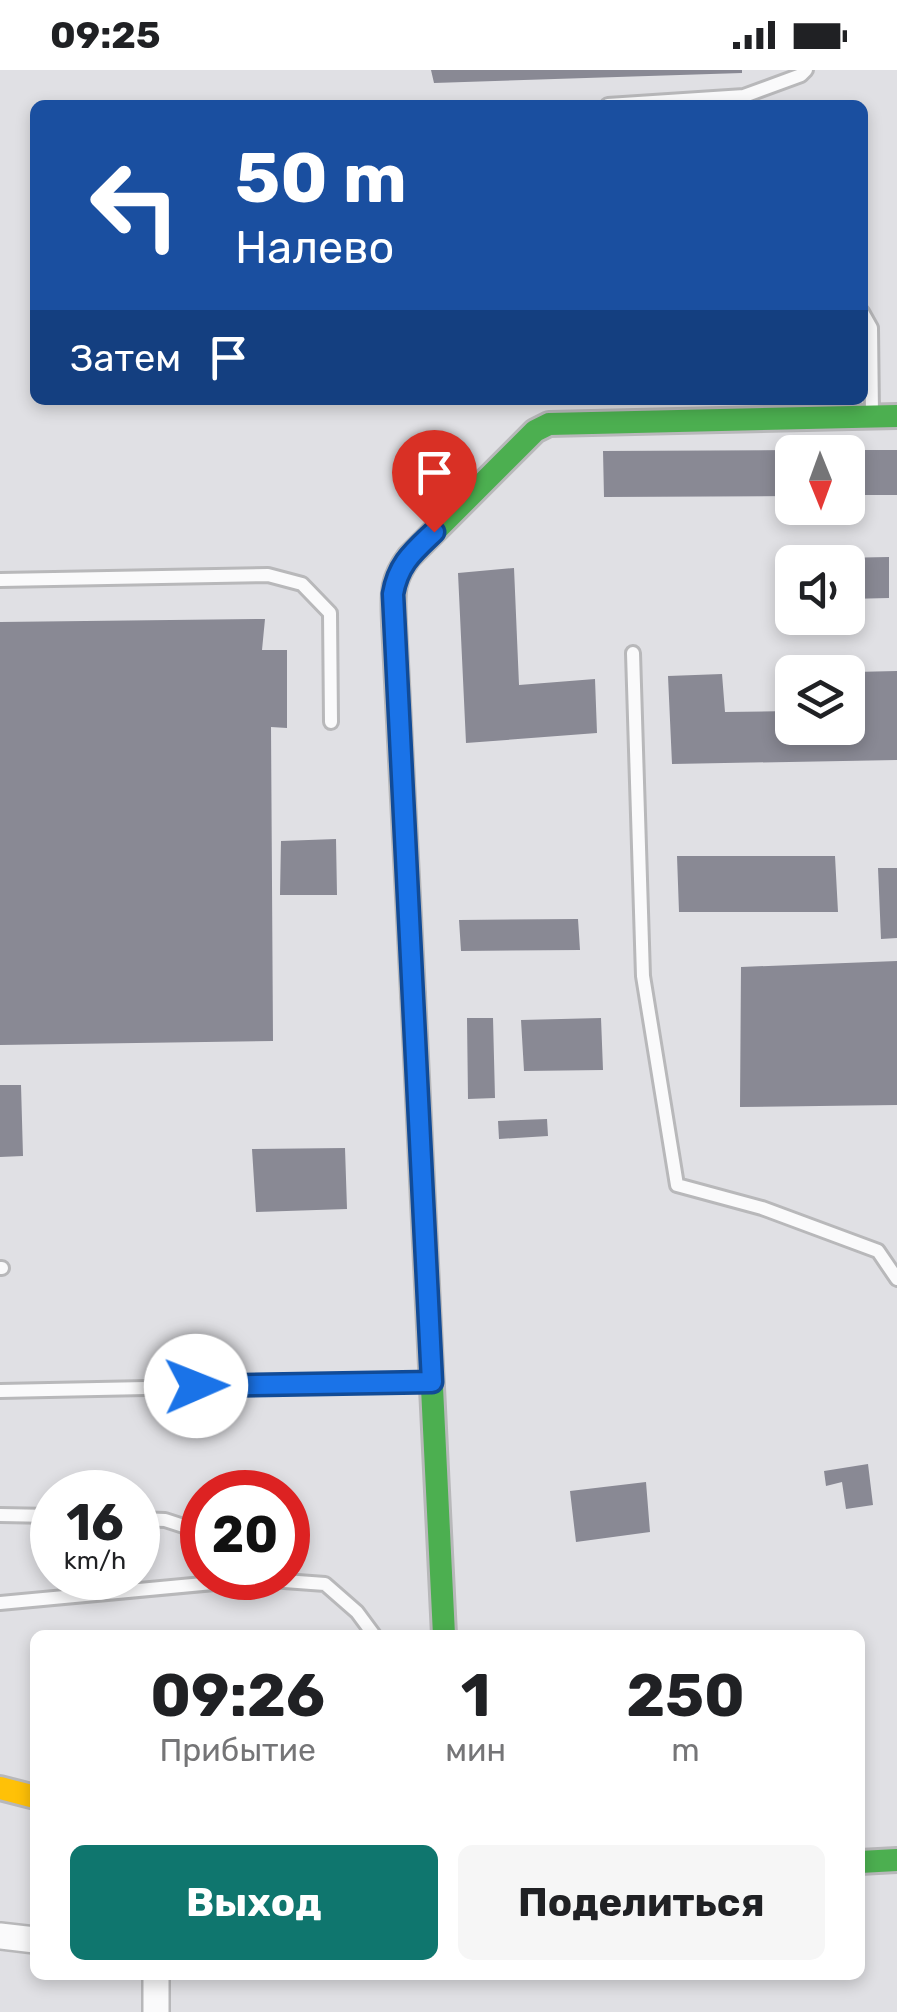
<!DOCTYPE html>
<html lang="ru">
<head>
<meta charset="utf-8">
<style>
	:root { --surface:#fff; --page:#f6f6f6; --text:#202124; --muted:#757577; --accent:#0f766e }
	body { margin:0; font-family:Rubik,sans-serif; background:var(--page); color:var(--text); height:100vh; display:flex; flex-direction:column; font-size:38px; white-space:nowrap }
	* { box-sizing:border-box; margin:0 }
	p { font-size:32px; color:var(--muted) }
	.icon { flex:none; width:55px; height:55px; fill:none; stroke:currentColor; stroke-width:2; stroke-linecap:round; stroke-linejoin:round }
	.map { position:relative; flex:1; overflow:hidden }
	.side { position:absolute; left:30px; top:1560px; width:835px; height:350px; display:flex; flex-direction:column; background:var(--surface); border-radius:15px; box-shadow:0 5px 15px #0003 }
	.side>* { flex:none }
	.guide { position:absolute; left:30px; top:30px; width:838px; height:305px; border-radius:15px; box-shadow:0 5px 15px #0003; background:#1a4fa0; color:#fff; overflow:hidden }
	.needle { width:65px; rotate:179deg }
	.fabs { position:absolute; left:775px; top:365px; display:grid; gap:20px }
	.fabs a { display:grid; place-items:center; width:90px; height:90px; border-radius:15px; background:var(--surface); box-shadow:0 5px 15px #0003; font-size:50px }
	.speed { position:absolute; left:30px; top:1400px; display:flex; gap:20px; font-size:50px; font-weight:700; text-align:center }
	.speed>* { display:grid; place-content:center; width:130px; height:130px; border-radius:50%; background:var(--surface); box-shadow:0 5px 15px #0003; line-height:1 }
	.speed small { font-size:25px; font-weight:400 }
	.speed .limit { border:15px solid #d22; background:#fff; color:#111 }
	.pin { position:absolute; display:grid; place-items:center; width:85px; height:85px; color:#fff; margin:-102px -42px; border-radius:50% 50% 50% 0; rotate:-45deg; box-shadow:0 0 10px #0007 }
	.pin .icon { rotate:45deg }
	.me { position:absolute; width:110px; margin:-55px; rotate:89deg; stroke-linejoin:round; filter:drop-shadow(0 0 8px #0008) }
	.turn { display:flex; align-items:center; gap:35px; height:210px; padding:0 40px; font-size:45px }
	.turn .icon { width:130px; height:130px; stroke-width:2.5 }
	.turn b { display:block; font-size:70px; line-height:85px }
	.then { display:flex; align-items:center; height:95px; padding:0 40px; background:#0003; gap:20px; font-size:38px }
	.eta { display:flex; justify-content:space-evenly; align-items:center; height:170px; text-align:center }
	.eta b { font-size:60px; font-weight:700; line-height:70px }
	.cta { display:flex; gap:20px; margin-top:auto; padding:20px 40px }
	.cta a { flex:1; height:115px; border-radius:15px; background:var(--accent); color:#fff; font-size:40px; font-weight:700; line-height:115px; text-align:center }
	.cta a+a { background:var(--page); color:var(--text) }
	.status { display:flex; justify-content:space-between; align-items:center; height:70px; padding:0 50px; background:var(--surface); direction:ltr }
	.status svg { height:28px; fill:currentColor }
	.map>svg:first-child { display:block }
	.building { fill:#898994 }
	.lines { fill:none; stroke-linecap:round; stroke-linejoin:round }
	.lane-casing { stroke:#b8b8ba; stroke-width:18 }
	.street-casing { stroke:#b8b8ba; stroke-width:30 }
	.fast-casing { stroke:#b8b8ba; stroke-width:28 }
	.slow-casing { stroke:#b8b8ba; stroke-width:28 }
	.lane { stroke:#fafafb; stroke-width:12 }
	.street { stroke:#fafafb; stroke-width:25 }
	.fast { stroke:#4caf50; stroke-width:22 }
	.slow { stroke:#ffc107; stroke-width:22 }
	.route-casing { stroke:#114b97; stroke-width:25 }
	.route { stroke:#1a73e8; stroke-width:18 }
</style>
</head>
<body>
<div class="status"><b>09:25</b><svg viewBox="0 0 49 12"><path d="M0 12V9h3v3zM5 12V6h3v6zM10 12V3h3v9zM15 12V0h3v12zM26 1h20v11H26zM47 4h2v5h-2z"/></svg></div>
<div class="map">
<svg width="897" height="1942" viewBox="0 0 897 1942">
	<rect width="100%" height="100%" fill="#e0e0e4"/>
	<path class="building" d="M431 0H742V3L434 13Z
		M792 380V426L604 427 603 381Z
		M848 380H897V425H848Z
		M889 487V528L848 529V492H838V488Z
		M514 498 519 615 595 609 597 663 466 673 458 503Z
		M265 549 262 580H287V658L271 657 273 971 0 975V552Z
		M897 601V690L672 694 668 606 722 604 725 642 792 641V658H848V640H855L854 602Z
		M336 769 337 825H280L281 771Z
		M677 786H835L838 842H679Z
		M878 798H897V868L881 869Z
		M578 849 580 880 461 881 459 850Z
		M897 891V1035L740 1037 741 897Z
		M467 948H493L495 1028 468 1029Z
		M601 948 603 1000 524 1001 521 950Z
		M0 1015H21L23 1086 0 1087Z
		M547 1049 548 1066 499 1069 498 1051Z
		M345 1078 347 1139 256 1142 252 1079Z
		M868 1394 873 1435 846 1439 842 1412 826 1416 824 1401Z
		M646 1412 650 1462 576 1472 570 1421Z"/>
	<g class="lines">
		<g class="lane-casing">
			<path id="lane" d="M608 35 744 26 801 5 806 0
				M862 242 871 258 872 344
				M0 510 268 505 302 514 330 543 331 652
				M633 583 643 906 677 1115 762 1138 878 1181 897 1209
				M0 1198H2
				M0 1321 429 1312
				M0 1445 52 1446
				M138 1449 165 1450 202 1462
				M0 1533 257 1509 325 1514 357 1542 374 1565"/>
		</g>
		<g class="street-casing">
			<path id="street" d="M0 1866 35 1870
				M156 1942V1905"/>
		</g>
		<g class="fast-casing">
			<path id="fast" d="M394 553C393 524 391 511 409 487L535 361 549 354 897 346
				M413 925 444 1565
				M860 1792 897 1790"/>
		</g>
		<g class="slow-casing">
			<path id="slow" d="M394 553 413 925
				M0 1718 35 1727"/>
		</g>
		<use href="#lane" class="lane"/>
		<use href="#street" class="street"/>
		<use href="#fast" class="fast"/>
		<use href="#slow" class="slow"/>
	</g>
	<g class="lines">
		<g class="route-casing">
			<path id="route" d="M196 1316 432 1312 393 524C398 494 413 482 434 462"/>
		</g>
		<use href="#route" class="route"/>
	</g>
</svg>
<div class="fabs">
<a><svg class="needle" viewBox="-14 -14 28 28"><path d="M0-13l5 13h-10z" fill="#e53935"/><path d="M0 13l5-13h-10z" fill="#757577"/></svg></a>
<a><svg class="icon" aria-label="sound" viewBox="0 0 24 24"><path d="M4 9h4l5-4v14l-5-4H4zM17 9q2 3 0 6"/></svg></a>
<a><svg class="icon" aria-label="layers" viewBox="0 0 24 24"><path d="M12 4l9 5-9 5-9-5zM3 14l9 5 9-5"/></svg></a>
</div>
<div class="speed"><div>16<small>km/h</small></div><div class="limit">20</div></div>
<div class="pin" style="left:434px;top:462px;background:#d93025"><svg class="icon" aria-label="arrive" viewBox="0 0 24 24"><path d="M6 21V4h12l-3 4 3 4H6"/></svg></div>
<svg class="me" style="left:196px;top:1316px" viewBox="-20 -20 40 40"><circle r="19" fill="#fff"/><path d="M0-13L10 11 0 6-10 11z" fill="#1a73e8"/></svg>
<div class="guide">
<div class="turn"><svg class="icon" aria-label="left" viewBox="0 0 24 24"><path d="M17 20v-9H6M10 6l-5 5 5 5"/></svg><div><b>50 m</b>Налево</div></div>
<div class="then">Затем<svg class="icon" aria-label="arrive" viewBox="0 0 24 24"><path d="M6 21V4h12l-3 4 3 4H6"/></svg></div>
</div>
<section class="side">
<div class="eta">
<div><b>09:26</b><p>Прибытие</p></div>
<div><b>1</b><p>мин</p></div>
<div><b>250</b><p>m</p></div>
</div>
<div class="cta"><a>Выход</a><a>Поделиться</a></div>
</section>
</div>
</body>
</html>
